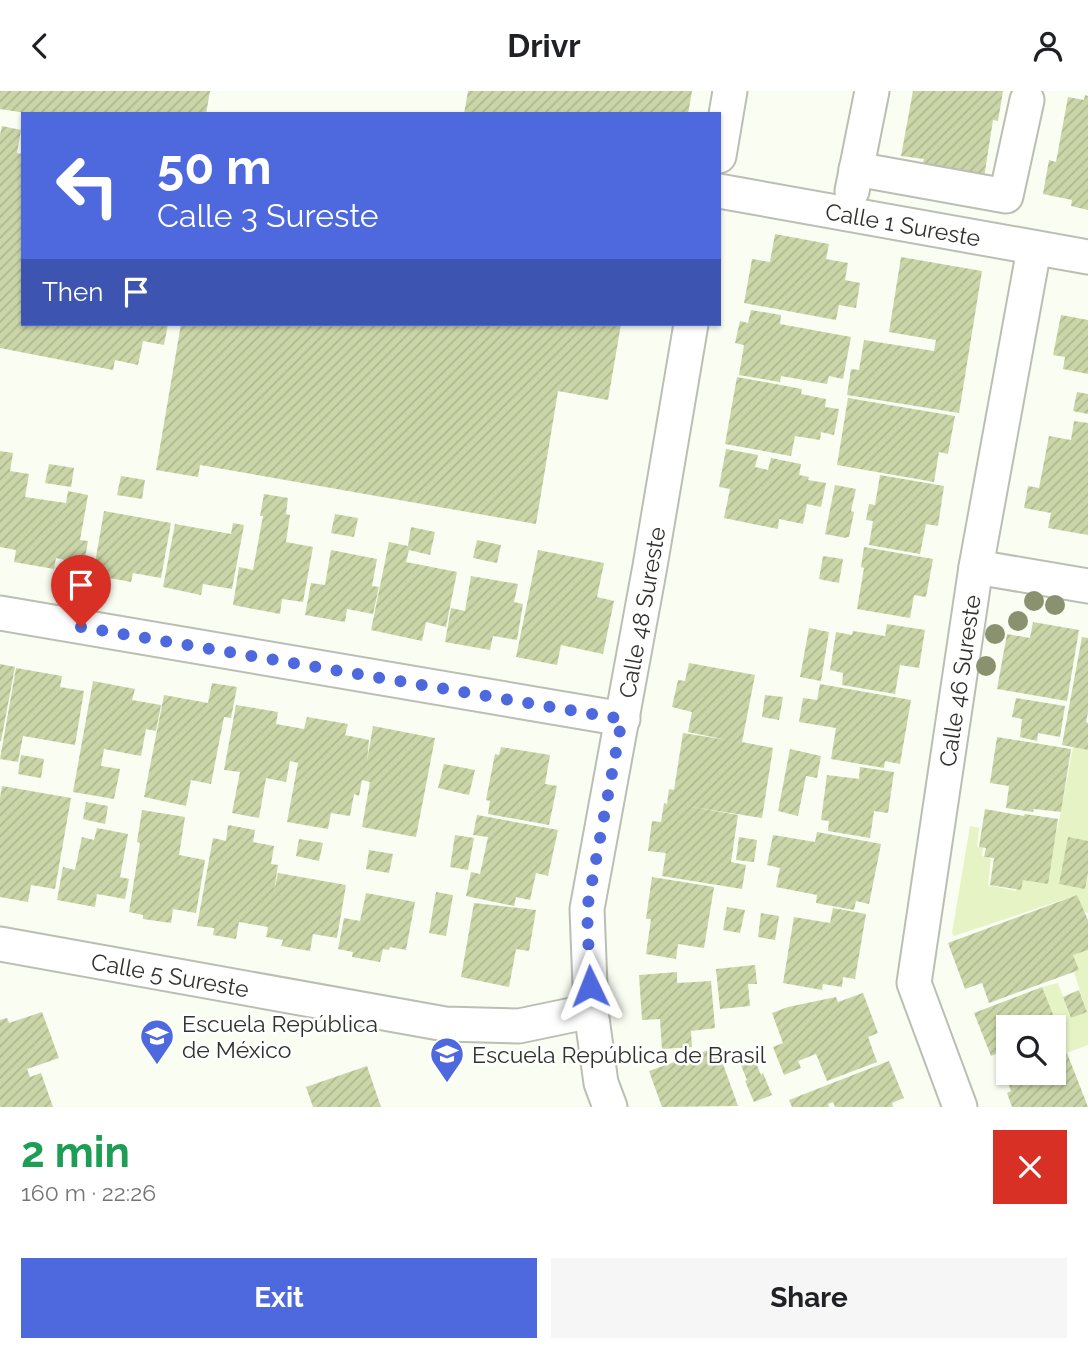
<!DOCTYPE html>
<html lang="en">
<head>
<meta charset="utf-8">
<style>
	:root { --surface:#fff; --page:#f6f6f6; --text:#202124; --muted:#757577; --accent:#4e69de }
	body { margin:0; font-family:Raleway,sans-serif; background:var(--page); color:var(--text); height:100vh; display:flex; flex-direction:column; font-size:26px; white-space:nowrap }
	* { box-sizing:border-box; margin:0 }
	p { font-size:23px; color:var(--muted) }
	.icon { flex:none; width:38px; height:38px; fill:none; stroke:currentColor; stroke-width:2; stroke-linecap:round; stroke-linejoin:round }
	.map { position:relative; height:1016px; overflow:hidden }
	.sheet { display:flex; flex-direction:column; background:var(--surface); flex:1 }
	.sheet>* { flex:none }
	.top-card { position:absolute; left:21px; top:21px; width:700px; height:214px; border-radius:0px; box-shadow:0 2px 5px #0004; background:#4e69de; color:#fff; overflow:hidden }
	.controls { position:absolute; left:996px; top:924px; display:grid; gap:14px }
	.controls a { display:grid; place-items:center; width:70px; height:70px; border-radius:0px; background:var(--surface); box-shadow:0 2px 5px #0004; font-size:35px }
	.pin { position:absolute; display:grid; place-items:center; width:60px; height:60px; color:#fff; margin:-72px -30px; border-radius:50% 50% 50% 0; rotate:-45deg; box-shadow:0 0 7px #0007 }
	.pin .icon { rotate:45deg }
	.me { position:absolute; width:77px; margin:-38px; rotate:358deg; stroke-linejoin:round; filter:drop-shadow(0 0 5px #0008) }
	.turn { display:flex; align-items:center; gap:24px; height:147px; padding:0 21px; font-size:32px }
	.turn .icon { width:91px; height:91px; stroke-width:2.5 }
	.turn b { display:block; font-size:49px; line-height:60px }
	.then { display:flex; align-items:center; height:66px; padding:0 21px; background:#0003; gap:14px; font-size:26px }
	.round { display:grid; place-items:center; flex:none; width:74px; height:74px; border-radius:0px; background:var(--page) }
	.head { display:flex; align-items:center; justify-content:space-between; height:119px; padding:0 21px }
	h1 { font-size:42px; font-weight:700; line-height:52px; color:#1e9e55 }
	.cta { display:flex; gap:14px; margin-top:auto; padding:14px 21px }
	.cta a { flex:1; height:80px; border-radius:0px; background:var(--accent); color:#fff; font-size:28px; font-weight:700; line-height:80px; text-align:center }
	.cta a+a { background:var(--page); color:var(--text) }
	header { display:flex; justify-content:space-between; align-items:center; height:91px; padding:0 21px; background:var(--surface); font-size:32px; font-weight:700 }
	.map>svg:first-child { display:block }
	.grass { fill:#e6f3c5 }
	.building { fill:url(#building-hatch) }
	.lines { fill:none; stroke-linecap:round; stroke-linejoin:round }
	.minor-casing { stroke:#babeb3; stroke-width:37 }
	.minor { stroke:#fff; stroke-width:33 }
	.tree { fill:#8a916e }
	.route { stroke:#4e69de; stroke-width:12; stroke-dasharray:0 21.6 }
	.labels { text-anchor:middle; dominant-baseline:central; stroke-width:5; stroke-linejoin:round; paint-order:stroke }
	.street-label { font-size:23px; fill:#30322d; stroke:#fff }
	.poi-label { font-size:23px; fill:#30322d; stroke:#fff; text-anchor:start }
</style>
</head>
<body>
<header><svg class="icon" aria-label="back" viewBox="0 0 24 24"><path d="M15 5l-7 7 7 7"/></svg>Drivr<svg class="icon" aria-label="person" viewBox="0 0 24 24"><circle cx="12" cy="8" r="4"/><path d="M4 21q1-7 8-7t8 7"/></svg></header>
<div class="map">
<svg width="1088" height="1016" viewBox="0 0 1088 1016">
	<defs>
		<pattern id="building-hatch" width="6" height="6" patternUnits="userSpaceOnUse" patternTransform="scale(1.75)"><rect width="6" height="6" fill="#cad6a8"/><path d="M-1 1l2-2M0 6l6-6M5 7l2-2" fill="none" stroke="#aeb891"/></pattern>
	</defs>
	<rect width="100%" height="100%" fill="#fafdf2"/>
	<path class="grass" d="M1073 656 1088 659V750L1085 797 1088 782V822L1083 821 1077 804 954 845 952 842 970 735 979 737 977 756H983L982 765 991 768 988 794 1016 800 1019 787 1045 790 1061 721Z
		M1088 859V954L1061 964 1058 956 1064 953 1042 896 1058 892 1071 927 1087 921 1074 881 1079 879 1073 864Z"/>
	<path class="building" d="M0 0H210L206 23H32L0 18Z
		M468 0H692L688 23H464Z
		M913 0H1003L998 30 993 29 983 93 921 82 924 68 901 65Z
		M1085 4 1088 5V119L1071 115 1072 109 1043 103 1049 69 1056 71 1068 6 1084 9Z
		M2 35 21 39 17 62 23 63V233H168L164 254 143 250 138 274 115 269 113 279 0 257V44Z
		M775 143 829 153 826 168 848 172 845 189 860 192 856 217 839 214 836 229 744 212 752 168 770 171Z
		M901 166 982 180 959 322 847 304 851 278 859 279 864 249 934 260 936 249 889 241Z
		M751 219 781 224 780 233 851 246 843 288 829 285 827 293 781 285 780 291 739 284 744 254 735 252 740 230 748 232Z
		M1061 224 1088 229V283L1063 278 1065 266 1053 264Z
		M181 233H621L608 309 558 300 536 433 200 374 198 386 156 379Z
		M737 286 802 298 801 303 826 308 825 316 839 318 834 344 821 341 820 349 795 345 791 365 725 353Z
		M1077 301 1088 303V323L1073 320Z
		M848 307 955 325 948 363 939 361 934 391 837 374Z
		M1074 330 1088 332V444L1048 437 1051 422 1024 417 1028 395 1039 397 1049 345 1071 349Z
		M726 358 758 364 755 376 768 379 771 367 801 373 799 384 809 386 808 389 826 392 821 416 807 413 803 433 779 428 778 438 724 427 730 398 719 396Z
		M0 360 13 362 10 380 29 383 25 406 66 412 68 400 88 404 80 449 88 450 84 473 56 467 54 478 14 471 16 459 0 456Z
		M49 373 74 377 71 396 45 392Z
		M880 384 944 395 938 435 926 433 920 463 869 454 873 430 866 429 869 413 875 414Z
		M121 385 145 389 142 408 117 404Z
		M835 394 856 398 851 420 854 421 849 446H846V447L825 443Z
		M264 403 288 407 286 423 290 424 286 451 313 456 303 511 282 508 280 523 233 514 239 476 253 479 263 425H260Z
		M104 420 171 432 161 487 133 482 131 491 93 484Z
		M335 423 358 427 354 446 331 442Z
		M233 432 244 434 232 498 203 493 201 504 163 496 175 433 231 443Z
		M411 436 435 441 430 464 409 459 406 471 457 481 446 536 426 531 422 550 371 539 389 451 408 455Z
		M477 449 501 454 497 472 473 467Z
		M864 456 933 468 926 506 914 504 910 527 857 518 864 477 861 476Z
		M331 459 377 468 372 495 379 496 373 523 347 518 345 531 305 524 311 492 325 494Z
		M538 459 604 472 597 506 614 510 603 563 561 554 557 574 516 566Z
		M823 465 843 468 839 492 819 488Z
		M471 485 518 493 514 511 523 513 517 549 493 545 490 559 445 551 451 517 465 520Z
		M1033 531 1079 539 1067 610 997 598 1007 543 1030 547Z
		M887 533 925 539 919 577 900 574 895 603 842 594 843 582 830 579 836 541 852 544 853 540 885 545Z
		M809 537 829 541 821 590 800 586Z
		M1082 546 1088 547V621L1086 631 1088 632V659L1062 654Z
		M689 572 755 584 742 651 773 657 762 727 686 715 738 724 731 771 746 774 742 798 662 785 666 762 648 760 652 730 661 731 664 712 667 713 669 698 674 699 683 642 727 649 688 641 692 621 672 616 678 589 685 590Z
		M0 573 15 576 1 650H0Z
		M16 577 62 585 60 596 84 600 75 654 23 645 18 671 0 668Z
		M93 590 135 598 132 609 161 614 156 640 146 638 141 665 104 658 101 675 120 678 114 708 73 701Z
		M212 592 237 596 231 627 224 626 211 693 191 689 186 715 144 706 164 604 208 612Z
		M820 593 911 609 900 673 885 670 884 677 831 668 836 637 799 631 803 607 817 609Z
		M765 604 783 606 779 629 762 626Z
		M1016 607 1065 615 1060 646 1038 642 1037 650 1020 646 1022 628 1012 626Z
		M236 614 278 621 276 633 304 638 307 626 348 633 345 644 369 649 367 670 373 635 435 647 416 746 362 736 370 691 362 689 359 705 354 703 350 725 331 722 328 738 287 731 298 672 290 670 286 691 266 687 259 727 232 722 240 681 224 679Z
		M997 646 1071 658 1061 721 1034 718 1033 721 1006 717 1009 695 990 692Z
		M501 656 550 664 545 693 557 695 549 734 488 723 490 710 486 709 495 663 499 664Z
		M790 658 821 665 817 687 806 685 798 725 778 720Z
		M21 664 44 668 41 687 18 683Z
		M444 673 475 679 469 704 438 697Z
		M860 676 894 681 888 722 874 720 870 747 828 740 829 730 821 729 827 684 859 688Z
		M2 695 71 707 55 798 31 794 28 811 0 806V707Z
		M86 711 108 715 105 733 83 728Z
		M985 718 1024 725 1025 723 1058 728 1048 793 1023 789 1021 799 990 794 994 767 984 766 986 757 979 756Z
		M142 719 185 726 179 764 205 769 196 822 173 818 171 832 143 828V824L129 821 140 752 137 751Z
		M477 724 558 739 548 785 536 782 530 809 516 806 514 815 466 805 471 781 480 783 488 746 473 744Z
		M228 734 255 739 253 751 274 755 271 773 278 774 274 801 278 782 346 794 337 847 313 843 310 860 281 855 283 849 266 846 268 836 239 831 236 848 213 844 214 837 197 835 213 747 226 750Z
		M97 737 128 743 120 786 129 788 125 808 97 803 95 816 57 809 63 776 75 779 82 746 94 749Z
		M817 741 881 753 869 813 856 810 854 819 816 812 817 804 776 796 780 777 767 774 773 744 815 751Z
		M455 744 474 747 468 779 450 776Z
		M739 746 757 749 754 771 736 769Z
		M1068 746 1088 750V782L1085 798 1059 793Z
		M299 748 323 752 319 770 296 765Z
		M369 759 393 763 389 782 366 778Z
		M652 786 714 796 704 857 678 853 676 868 646 863 651 828H646Z
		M436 801 453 804 446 845 429 842Z
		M366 802 415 811 406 859 390 856 389 859 383 858 380 871 352 866 353 861 338 858 344 827 360 830Z
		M1077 804 1088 829V859L1073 864 1079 879 989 912 982 892 965 898 948 852Z
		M474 812 536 819 529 860 516 858 509 896 461 886Z
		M727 816 745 819 740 842 723 839Z
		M833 817 866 823 855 888 843 886 842 896 823 893 822 899 783 892 794 826 830 832Z
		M761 822 779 825 775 849 758 846Z
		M755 874 757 893H748L750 915 720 918 716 878Z
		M677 881V892L711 890 715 937 691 940 692 956 662 958 660 928 642 929 639 884Z
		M1042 896 1065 953 1054 957V936H1008V958L991 965 974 922Z
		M1079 899 1087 921 1071 927 1063 906Z
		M863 902 878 942 868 946 877 971 827 990 816 963 798 970 801 977 784 984 773 956 783 952 772 922 788 916 836 906 838 911Z
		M42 921 59 967 27 978 30 986 41 982 53 1016H0V929L7 927 9 932Z
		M717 956 738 1015 662 1016 649 980Z
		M752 962 761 984 763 982 772 1004 754 1011 745 990 747 989 738 967Z
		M1067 962 1088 1016H1012L1007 1002 1011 1000 1006 985 1015 982H1054V967Z
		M889 970 904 1007 892 1012 893 1016H835L833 1011 828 1013 829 1016H792L789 1009Z
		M367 975 381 1016H313L306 996Z"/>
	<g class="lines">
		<g class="minor-casing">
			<g id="minor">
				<path d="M719 65 730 0"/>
				<path d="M856 78 1006 105 1027 9"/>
				<path id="s1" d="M719 100 1088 166"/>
				<path d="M852 100 872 0"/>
				<path d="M976 476 1088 495"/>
				<path d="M0 522 623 628"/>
				<path id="s2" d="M0 853 445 933 519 935 591 920"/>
				<path id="s3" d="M610 1016 601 992 591 920 587 818 650 475 691 233"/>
				<path id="s4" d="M960 1016 914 892 976 476 1034 158"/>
			</g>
		</g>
		<use href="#minor" class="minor"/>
	</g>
	<g class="tree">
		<circle cx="1034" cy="510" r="10"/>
		<circle cx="1055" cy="514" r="10"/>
		<circle cx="1018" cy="530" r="10"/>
		<circle cx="995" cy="543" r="10"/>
		<circle cx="986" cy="575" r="10"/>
	</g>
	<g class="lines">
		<path class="route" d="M81 536 622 628 587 818 590 895"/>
	</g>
	<defs>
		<g id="school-pin" transform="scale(1.75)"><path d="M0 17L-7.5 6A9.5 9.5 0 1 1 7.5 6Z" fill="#4e69de" stroke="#fff"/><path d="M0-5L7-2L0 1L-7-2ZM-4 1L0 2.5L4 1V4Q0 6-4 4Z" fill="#fff"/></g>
	</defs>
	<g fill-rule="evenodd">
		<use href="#school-pin" x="157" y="945"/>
		<use href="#school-pin" x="447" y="963"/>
	</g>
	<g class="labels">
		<g class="street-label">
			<text stroke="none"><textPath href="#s1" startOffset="187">Calle 1 Sureste</textPath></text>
			<text stroke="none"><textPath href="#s3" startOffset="502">Calle 48 Sureste</textPath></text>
			<text stroke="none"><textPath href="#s4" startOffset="438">Calle 46 Sureste</textPath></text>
			<text stroke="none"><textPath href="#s2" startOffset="173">Calle 5 Sureste</textPath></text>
		</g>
		<g class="poi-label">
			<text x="182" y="932">Escuela República<tspan x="182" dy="26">de México</tspan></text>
			<text x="472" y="963">Escuela República de Brasil</text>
		</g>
	</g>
</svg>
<div class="controls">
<a><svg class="icon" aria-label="search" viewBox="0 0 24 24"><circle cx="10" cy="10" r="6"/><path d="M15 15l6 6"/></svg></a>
</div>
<div class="pin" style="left:81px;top:536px;background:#d93025"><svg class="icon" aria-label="arrive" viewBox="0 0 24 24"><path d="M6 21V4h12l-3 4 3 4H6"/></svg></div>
<svg class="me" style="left:590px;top:895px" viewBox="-20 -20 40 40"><path d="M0-17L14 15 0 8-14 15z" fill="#4e69de" stroke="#fff" stroke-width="4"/></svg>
<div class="top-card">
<div class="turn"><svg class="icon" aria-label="left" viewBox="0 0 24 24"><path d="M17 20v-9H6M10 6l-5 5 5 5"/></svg><div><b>50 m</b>Calle 3 Sureste</div></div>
<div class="then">Then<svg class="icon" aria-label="arrive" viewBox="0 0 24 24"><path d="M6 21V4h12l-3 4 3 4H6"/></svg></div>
</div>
</div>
<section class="sheet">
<div class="head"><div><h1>2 min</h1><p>160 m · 22:26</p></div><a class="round" style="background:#d93025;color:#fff"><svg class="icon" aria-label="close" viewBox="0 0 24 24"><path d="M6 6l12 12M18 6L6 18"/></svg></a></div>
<div class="cta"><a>Exit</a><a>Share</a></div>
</section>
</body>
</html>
